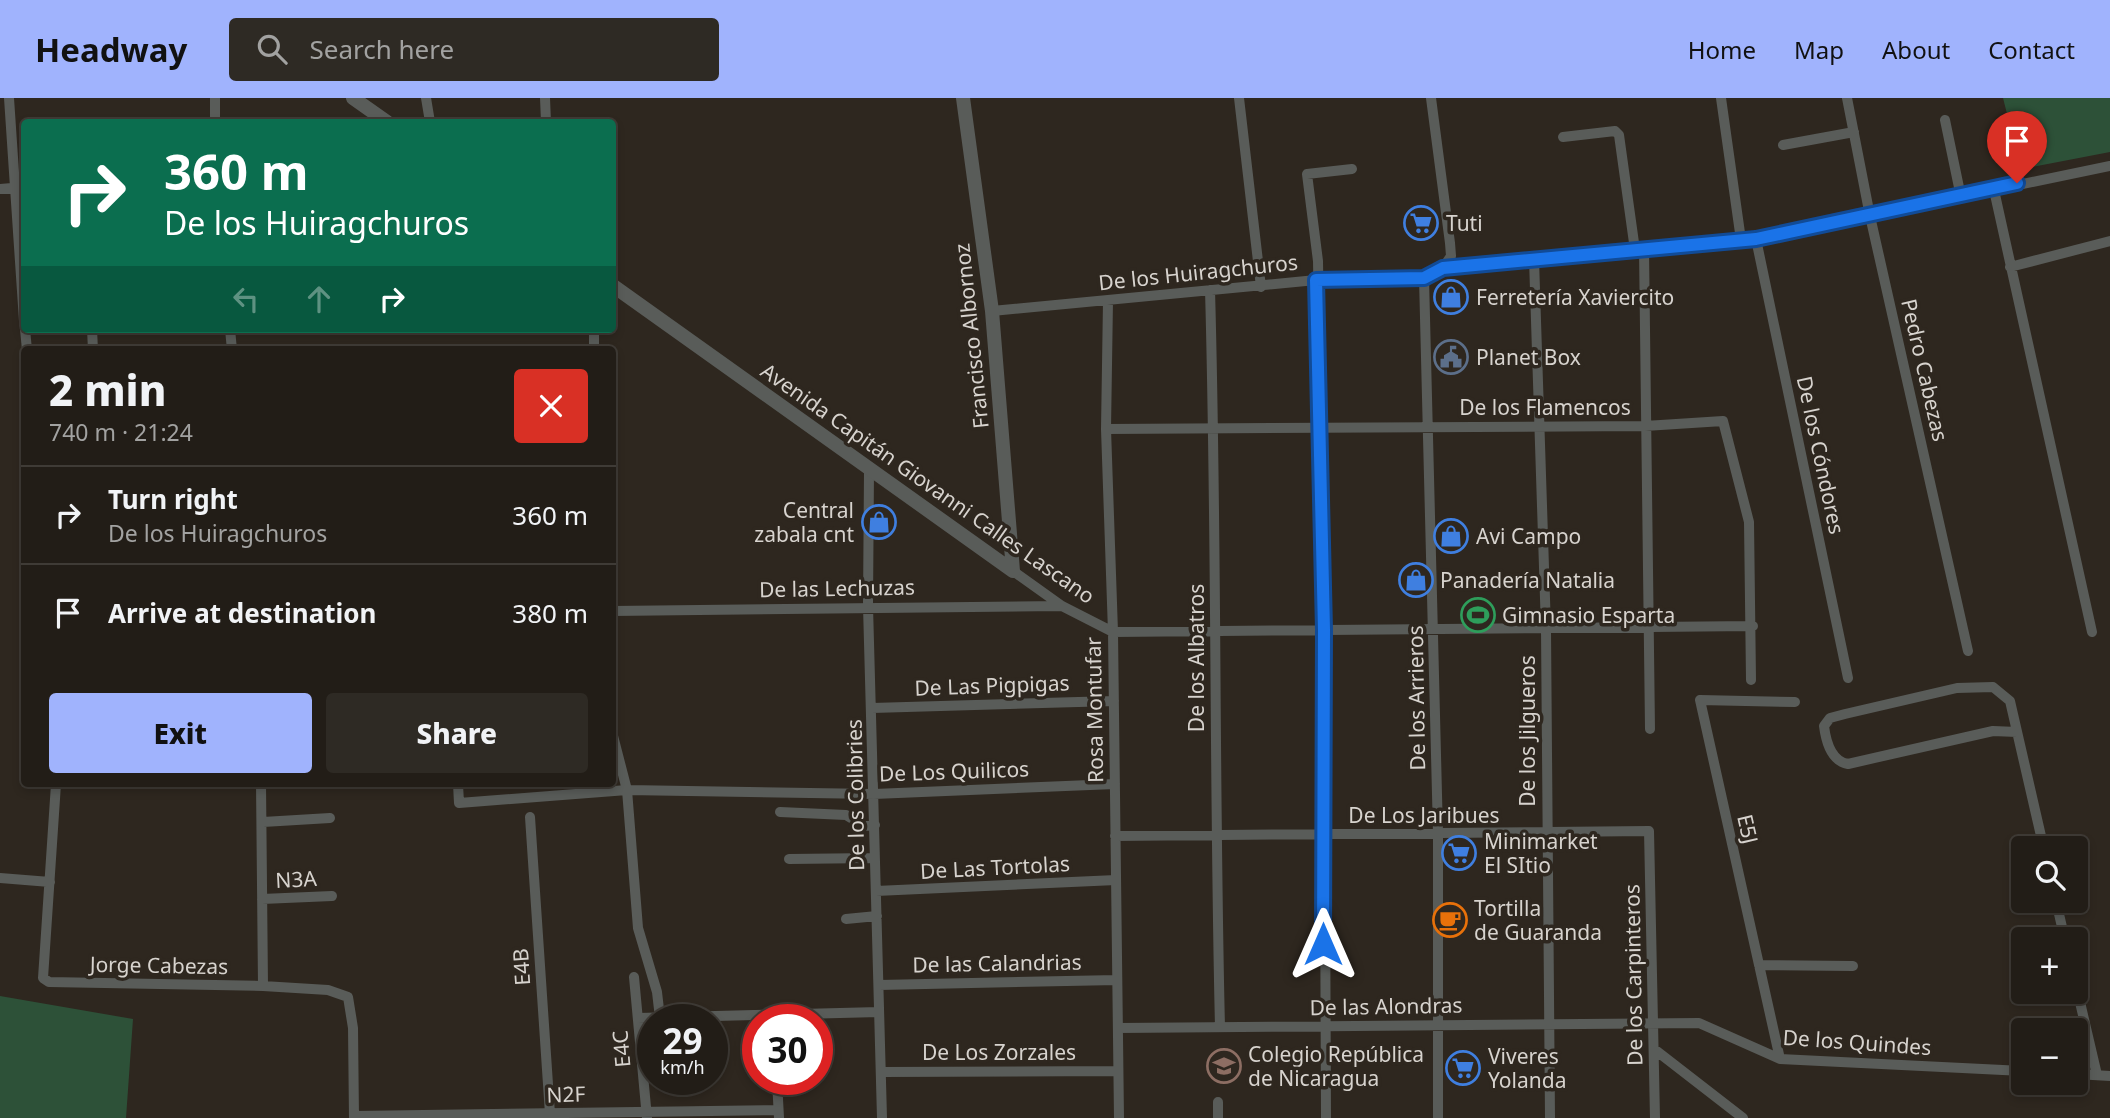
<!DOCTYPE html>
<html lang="en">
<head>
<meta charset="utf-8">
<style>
	:root { --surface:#221d17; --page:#2e2a24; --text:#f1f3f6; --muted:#a2a2a1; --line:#3f3b36; --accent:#a0b3fd }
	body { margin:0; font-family:"Noto Sans",sans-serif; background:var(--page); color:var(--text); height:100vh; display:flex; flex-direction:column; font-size:26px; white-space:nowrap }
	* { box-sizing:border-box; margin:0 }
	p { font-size:23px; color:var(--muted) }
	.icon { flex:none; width:38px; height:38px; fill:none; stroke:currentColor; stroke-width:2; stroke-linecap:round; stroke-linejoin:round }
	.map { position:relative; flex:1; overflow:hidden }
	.sheet { position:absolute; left:21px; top:248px; width:595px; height:441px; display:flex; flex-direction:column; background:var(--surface); border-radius:7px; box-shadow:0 4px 10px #0003,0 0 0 2px var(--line) }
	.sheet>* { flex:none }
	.top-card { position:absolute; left:21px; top:21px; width:595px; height:214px; border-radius:7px; box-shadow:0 4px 10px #0003,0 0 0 2px var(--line); background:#0b6e4f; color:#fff; overflow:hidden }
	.tools { position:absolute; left:2011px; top:738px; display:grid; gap:14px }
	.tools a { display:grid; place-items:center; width:77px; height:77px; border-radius:7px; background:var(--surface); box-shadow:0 4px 10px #0003,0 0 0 2px var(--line); font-size:35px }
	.speed { position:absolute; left:637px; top:906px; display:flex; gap:14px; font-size:35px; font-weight:700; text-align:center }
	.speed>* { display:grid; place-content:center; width:91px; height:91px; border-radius:50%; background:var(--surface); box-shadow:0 4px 10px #0003,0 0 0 2px var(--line); line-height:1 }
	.speed small { font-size:18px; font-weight:400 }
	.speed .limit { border:10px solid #d22; background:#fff; color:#111 }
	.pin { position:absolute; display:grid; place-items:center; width:60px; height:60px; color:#fff; margin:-72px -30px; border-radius:50% 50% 50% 0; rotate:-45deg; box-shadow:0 0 7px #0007 }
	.pin .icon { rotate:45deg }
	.me { position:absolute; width:77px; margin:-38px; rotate:0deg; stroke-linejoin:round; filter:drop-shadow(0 0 5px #0008) }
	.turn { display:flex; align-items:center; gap:24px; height:147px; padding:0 28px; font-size:32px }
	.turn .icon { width:91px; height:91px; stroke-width:2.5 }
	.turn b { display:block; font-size:49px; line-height:60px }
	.lanes { display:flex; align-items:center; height:66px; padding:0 28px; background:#0003; justify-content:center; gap:35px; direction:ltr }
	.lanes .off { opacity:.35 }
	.round { display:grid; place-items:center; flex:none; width:74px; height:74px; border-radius:7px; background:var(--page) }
	.head { display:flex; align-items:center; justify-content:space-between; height:119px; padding:0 28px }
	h1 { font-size:42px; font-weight:800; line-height:52px }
	.action { display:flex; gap:14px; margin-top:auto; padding:14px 28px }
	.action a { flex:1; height:80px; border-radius:7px; background:var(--accent); color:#111; font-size:28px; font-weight:800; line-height:80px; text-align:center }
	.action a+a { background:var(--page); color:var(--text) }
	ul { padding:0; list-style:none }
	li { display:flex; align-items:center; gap:21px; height:98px; padding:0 28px; border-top:2px solid var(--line) }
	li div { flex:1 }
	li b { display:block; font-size:26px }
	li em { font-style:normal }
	header { display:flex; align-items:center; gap:42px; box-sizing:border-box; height:98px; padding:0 35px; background:var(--accent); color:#111 }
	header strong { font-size:33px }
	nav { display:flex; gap:38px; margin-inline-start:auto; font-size:24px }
	.search { width:490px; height:63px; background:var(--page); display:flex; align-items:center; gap:18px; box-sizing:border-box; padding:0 24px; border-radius:7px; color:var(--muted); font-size:26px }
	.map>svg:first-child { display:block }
	.green { fill:#2d5138 }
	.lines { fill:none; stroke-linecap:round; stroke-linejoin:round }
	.minor { stroke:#595c59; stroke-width:10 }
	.tertiary { stroke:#595c59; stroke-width:14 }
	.route-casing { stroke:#114b97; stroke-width:18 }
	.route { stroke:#1a73e8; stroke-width:12 }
	.labels { text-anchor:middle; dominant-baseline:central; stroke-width:7; stroke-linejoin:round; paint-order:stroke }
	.poi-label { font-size:21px; fill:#d7d3ce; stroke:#2e271f; text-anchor:start }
	.street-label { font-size:21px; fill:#d7d3ce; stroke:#2e271f }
</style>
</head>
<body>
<header>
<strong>Headway</strong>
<div class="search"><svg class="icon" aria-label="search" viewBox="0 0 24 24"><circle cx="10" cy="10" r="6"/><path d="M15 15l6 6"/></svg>Search here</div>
<nav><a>Home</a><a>Map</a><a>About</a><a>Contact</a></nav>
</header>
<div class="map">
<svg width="2110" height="1020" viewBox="0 0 2110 1020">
	<rect width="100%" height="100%" fill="#2e271f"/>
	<path class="green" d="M2003 0H2110V54L2021 71Z
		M0 898 133 921 126 1020H0Z"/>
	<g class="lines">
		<path class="minor" d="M9 0 24 223
			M215 0V24
			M426 0 430 24
			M545 0 546 24
			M1239 0 1261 189
			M1431 0 1450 145 1451 158 1443 170
			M1721 0 1741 142
			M1847 0 1870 118 1968 553
			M1945 22 1961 99
			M1563 39 1615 33 1619 37 1635 152
			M1783 47 1854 34
			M0 91 24 89
			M1994 92 2092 534
			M1756 141 1848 580
			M1644 151 1650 631
			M1534 161 1546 531 1550 1020
			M2010 169 2110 143
			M1424 180 1438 736V1020
			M1210 192C1217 438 1214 683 1220 929
			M1108 203 1106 331 1113 534 1119 1020
			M992 213 1316 182 1424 180 1443 170 1756 141 2110 68
			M25 231 27 252
			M92 231 93 252
			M230 231 232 252
			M594 252V231
			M1106 331 1645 328 1723 323 1749 424 1751 582
			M869 373 868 508 882 1020
			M1013 473 1062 508 1113 534 1753 528
			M612 513 1061 508
			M872 610 1114 603
			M612 634 627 692 638 830 657 894 660 920
			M2017 634 1993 633 1848 666C1831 663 1826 644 1824 628L1830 620 1845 616 1957 590 1993 589 2010 603 2044 751
			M56 686 43 880 49 884 263 888 328 892 348 899 353 930 354 1020
			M261 686 263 888
			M458 686 459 705 627 692 874 696 1115 686
			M780 714 846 717 864 728 875 727
			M530 719 550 1016
			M263 724 330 720
			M1115 738 1649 733 1655 1020
			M789 761 875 760
			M0 780 50 784
			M876 793 1116 782
			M262 801 332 798
			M2056 803 2065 842
			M846 821 877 818
			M1759 867 1853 868
			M634 879 647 1020
			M879 887 1117 882
			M2076 887 2097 977
			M638 920 879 914
			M1118 930 1699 925 1780 961 2023 973
			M1654 951 1743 1020
			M1780 961 1700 602 1795 604
			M881 974 1118 973
			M2076 976 2110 978
			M777 982 779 1020
			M354 1018 778 1012
			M1218 1020V1004
			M1326 1020 1324 532 1318 163 1307 76 1352 71"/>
		<path class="tertiary" d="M353 0 387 24
			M963 0 992 213 1013 473
			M612 187 1013 473"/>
	</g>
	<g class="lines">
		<g class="route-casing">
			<path id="route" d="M1323 846 1324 532 1316 182 1424 180 1443 170 1756 141 2017 85"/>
		</g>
		<use href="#route" class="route"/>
	</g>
	<defs>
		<g id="supermarket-ring" transform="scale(1.75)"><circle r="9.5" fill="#2e271f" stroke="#3f7fe0" stroke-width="1.5"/><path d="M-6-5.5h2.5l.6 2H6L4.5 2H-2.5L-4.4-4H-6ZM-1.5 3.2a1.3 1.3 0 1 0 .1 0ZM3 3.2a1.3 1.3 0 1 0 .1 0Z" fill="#3f7fe0"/></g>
		<g id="shop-ring" transform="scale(1.75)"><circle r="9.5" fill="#2e271f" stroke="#3f7fe0" stroke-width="1.5"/><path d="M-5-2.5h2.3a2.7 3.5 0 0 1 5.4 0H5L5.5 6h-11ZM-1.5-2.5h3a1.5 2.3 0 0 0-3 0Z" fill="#3f7fe0"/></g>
		<g id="civic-ring" transform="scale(1.75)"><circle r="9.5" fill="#2e271f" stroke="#5c6f8a" stroke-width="1.5"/><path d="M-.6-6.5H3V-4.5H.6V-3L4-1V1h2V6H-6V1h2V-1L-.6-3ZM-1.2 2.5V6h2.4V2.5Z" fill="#5c6f8a"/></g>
		<g id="stadium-ring" transform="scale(1.75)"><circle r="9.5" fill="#2e271f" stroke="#2e9e5b" stroke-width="1.5"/><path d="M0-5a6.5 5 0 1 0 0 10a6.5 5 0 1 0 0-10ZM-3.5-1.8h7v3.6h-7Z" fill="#2e9e5b"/></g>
		<g id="cafe-ring" transform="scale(1.75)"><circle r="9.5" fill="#2e271f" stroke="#e8710a" stroke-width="1.5"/><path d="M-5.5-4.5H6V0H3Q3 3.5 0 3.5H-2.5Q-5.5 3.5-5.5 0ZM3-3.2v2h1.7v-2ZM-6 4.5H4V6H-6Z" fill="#e8710a"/></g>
		<g id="school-ring" transform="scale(1.75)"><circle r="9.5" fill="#2e271f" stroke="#8d6e63" stroke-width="1.5"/><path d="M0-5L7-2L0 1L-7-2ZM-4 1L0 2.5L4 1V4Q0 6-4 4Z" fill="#8d6e63"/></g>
	</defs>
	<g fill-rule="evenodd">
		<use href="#supermarket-ring" x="1421" y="125"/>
		<use href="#shop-ring" x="1451" y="199"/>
		<use href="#civic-ring" x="1451" y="259"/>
		<use href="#shop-ring" x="879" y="424"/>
		<use href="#shop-ring" x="1451" y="438"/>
		<use href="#shop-ring" x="1416" y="482"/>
		<use href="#stadium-ring" x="1478" y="517"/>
		<use href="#supermarket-ring" x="1459" y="755"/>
		<use href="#cafe-ring" x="1450" y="822"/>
		<use href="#school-ring" x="1224" y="968"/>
		<use href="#supermarket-ring" x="1463" y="970"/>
	</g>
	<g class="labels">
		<g class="poi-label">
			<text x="1446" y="125">Tuti</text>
			<text x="1476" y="199">Ferretería Xaviercito</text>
			<text x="1476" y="259">Planet Box</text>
			<text x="854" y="412" text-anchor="end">Central<tspan x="854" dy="24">zabala cnt</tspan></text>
			<text x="1476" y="438">Avi Campo</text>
			<text x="1440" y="482">Panadería Natalia</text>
			<text x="1502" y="517">Gimnasio Esparta</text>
			<text x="1484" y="743">Minimarket<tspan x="1484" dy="24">El SItio</tspan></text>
			<text x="1474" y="810">Tortilla<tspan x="1474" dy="24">de Guaranda</tspan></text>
			<text x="1248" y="956">Colegio República<tspan x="1248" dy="24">de Nicaragua</tspan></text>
			<text x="1488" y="958">Viveres<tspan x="1488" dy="24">Yolanda</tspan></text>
		</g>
		<g class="street-label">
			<text transform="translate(1198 174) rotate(-6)">De los Huiragchuros</text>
			<text transform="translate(971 238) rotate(-96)">Francisco Albornoz</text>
			<text transform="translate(1925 272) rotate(77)">Pedro Cabezas</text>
			<text x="1545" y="309">De los Flamencos</text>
			<text transform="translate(1821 357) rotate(78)">De los Cóndores</text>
			<text transform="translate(928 385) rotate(35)">Avenida Capitán Giovanni Calles Lascano</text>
			<text transform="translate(837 490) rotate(-1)">De las Lechuzas</text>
			<text transform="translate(1196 560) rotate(-90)">De los Albatros</text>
			<text transform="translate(992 587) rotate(-2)">De Las Pigpigas</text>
			<text transform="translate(1416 600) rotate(-91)">De los Arrieros</text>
			<text transform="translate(1094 612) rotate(-91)">Rosa Montufar</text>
			<text transform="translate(1527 633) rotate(-90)">De los Jilgueros</text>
			<text transform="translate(954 673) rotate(-2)">De Los Quilicos</text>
			<text transform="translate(855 697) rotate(-91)">De los Colibries</text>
			<text x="1424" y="717">De Los Jaribues</text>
			<text transform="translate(1748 731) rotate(77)">E5J</text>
			<text transform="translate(995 769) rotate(-3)">De Las Tortolas</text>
			<text transform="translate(296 781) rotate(-3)">N3A</text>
			<text transform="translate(997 865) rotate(-1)">De las Calandrias</text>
			<text transform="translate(159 867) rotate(1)">Jorge Cabezas</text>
			<text transform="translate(521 869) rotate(-94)">E4B</text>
			<text transform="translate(1633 877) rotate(-91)">De los Carpinteros</text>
			<text transform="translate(1386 908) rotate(-1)">De las Alondras</text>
			<text transform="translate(1857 944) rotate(4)">De los Quindes</text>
			<text transform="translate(621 951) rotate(-95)">E4C</text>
			<text x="999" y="954">De Los Zorzales</text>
			<text transform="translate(566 996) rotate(-2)">N2F</text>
		</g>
	</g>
</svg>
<div class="tools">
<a><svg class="icon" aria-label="search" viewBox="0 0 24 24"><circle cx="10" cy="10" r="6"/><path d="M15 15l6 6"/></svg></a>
<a>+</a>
<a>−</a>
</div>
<div class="speed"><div>29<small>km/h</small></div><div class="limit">30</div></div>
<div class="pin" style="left:2017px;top:85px;background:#d93025"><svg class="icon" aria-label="arrive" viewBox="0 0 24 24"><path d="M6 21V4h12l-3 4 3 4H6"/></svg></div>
<svg class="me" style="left:1323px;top:846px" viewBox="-20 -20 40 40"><path d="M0-17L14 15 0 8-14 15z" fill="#1a73e8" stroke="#fff" stroke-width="4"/></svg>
<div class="top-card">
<div class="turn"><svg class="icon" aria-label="right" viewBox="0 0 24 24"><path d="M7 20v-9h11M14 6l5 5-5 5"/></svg><div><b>360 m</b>De los Huiragchuros</div></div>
<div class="lanes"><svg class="icon off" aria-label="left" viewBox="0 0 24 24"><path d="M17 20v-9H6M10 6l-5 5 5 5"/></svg><svg class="icon off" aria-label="ahead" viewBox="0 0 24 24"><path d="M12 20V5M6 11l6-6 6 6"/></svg><svg class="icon" aria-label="right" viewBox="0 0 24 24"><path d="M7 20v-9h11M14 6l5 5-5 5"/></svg></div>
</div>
<section class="sheet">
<div class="head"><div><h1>2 min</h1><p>740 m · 21:24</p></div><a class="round" style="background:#d93025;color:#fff"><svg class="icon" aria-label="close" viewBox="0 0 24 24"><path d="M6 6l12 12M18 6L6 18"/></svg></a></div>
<ul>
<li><svg class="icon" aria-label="right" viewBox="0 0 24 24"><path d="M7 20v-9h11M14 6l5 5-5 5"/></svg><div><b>Turn right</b><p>De los Huiragchuros</p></div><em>360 m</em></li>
<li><svg class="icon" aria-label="arrive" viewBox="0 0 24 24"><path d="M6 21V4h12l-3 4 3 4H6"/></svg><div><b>Arrive at destination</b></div><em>380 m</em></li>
</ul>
<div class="action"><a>Exit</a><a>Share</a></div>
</section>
</div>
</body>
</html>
